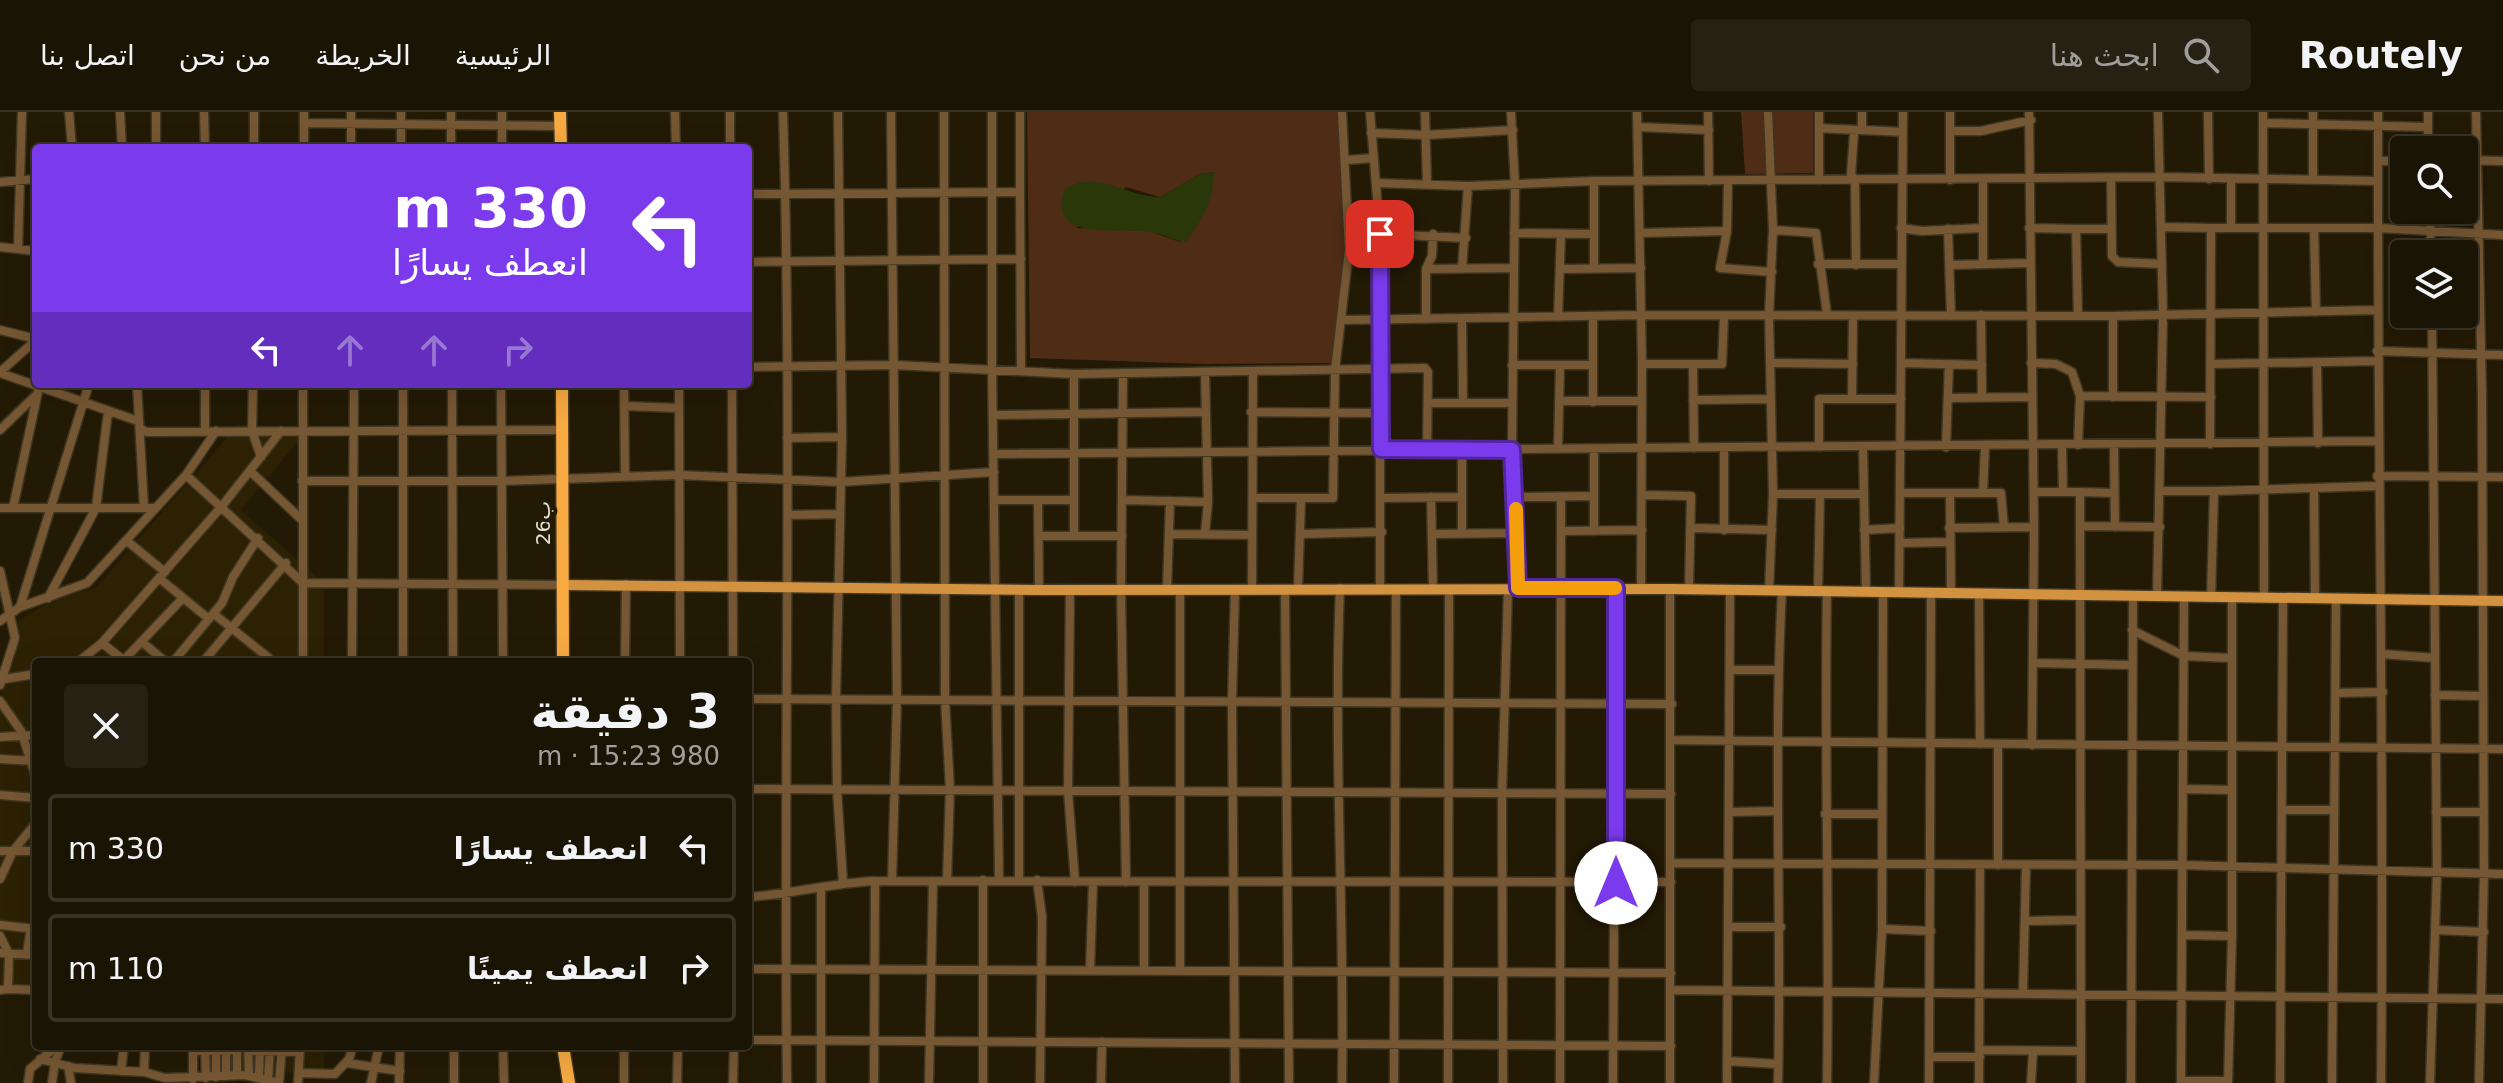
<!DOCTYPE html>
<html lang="ar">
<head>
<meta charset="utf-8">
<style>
	:root { --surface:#1a1404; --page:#272113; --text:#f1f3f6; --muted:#9f9e9a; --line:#383326 }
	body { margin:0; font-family:"DejaVu Sans","Noto Sans Arabic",sans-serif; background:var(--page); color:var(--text); direction:rtl; height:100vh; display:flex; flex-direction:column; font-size:30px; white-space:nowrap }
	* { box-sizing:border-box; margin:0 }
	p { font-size:26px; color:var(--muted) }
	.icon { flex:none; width:44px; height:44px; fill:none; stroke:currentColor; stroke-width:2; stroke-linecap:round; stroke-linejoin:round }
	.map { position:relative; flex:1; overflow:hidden; direction:ltr }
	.drawer { position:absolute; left:32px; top:546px; width:720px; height:392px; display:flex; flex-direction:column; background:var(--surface); border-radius:8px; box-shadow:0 8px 32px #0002,0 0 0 2px var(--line); direction:rtl }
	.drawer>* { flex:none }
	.banner { position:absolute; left:32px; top:32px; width:720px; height:244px; border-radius:8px; box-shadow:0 8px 32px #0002,0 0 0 2px var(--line); direction:rtl; background:#7c3aed; color:#fff; overflow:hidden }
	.controls { position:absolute; left:2390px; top:24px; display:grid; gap:16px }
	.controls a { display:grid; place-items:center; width:88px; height:88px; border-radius:8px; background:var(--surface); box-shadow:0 8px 32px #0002,0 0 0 2px var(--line); font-size:40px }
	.pin { position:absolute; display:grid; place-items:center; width:68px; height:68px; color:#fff; margin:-34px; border-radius:16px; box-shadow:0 4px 12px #0006 }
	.me { position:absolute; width:88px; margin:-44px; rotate:0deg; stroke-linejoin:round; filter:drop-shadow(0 0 6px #0008) }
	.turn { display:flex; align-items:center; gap:28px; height:168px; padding:0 32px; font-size:36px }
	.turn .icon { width:104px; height:104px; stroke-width:2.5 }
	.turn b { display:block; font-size:56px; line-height:68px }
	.lanes { display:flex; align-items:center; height:76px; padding:0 32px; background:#0003; justify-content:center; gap:40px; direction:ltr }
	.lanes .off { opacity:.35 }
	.round { display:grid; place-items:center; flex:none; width:84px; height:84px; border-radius:8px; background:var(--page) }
	.headline { display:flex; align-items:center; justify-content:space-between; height:136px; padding:0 32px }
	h1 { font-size:48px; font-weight:800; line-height:60px }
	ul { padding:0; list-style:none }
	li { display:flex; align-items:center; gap:24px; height:108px; margin:0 16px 12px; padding:0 16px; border:4px solid var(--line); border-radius:8px }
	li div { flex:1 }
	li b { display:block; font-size:30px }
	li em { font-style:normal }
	header { display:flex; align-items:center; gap:48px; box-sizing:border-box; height:112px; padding:0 40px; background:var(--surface); border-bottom:2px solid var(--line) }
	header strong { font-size:38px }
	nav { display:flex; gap:44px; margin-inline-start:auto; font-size:28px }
	.search { width:560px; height:72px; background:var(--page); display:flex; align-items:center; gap:20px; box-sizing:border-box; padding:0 28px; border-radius:8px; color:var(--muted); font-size:30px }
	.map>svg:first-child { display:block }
	.built { fill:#2d2103 }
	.green { fill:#4f2c16; fill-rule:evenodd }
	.water { fill:#2a3709 }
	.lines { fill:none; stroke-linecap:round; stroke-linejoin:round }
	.minor-casing { stroke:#3f3622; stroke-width:11 }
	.major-casing { stroke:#3f3622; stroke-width:13 }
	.highway-casing { stroke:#3f3622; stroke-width:15 }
	.minor { stroke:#765733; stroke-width:8 }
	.major { stroke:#d2923f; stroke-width:10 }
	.highway { stroke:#f7aa42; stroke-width:12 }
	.route-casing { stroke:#51269a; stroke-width:20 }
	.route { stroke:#7c3aed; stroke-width:14 }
	.slow { stroke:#f59e0b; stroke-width:14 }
	.labels { text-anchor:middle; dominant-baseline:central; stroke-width:8; stroke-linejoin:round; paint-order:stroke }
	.street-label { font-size:20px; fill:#e9e3d6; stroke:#231a05 }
</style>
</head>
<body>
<header>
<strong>Routely</strong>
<div class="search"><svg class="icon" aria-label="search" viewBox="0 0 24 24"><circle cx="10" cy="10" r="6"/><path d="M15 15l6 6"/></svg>ابحث هنا</div>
<nav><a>الرئيسية</a><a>الخريطة</a><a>من نحن</a><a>اتصل بنا</a></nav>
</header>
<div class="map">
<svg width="2503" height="971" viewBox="0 0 2503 971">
	<rect width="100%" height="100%" fill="#231a05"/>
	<path class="built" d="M238 313 309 316 241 398 324 471V550H36V879H0V587L18 509 58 485 96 476Z
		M188 934H324V963L210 956Z"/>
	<path class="green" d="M1027 0H1340L1345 153 1333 251 1205 252 1030 246ZM1214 60 1180 130 1149 119 1076 116 1126 75 1160 85 1200 62Z
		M1741 0H1813V61L1745 62Z"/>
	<path class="water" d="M1214 60C1214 87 1202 108 1187 129 1175 131 1163 121 1150 120 1118 115 1045 131 1065 77 1099 56 1126 86 1160 85L1200 62Z"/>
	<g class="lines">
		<g class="minor-casing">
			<path id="minor" d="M69 0 72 36
				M120 0 122 36
				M156 0V36
				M204 0 205 36
				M254 0V36
				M304 0V36
				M351 0V36
				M401 0V36
				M451 0V36
				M675 0 676 36
				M730 0V36
				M783 0C793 324 783 647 787 971
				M838 0 842 325 836 587 837 677 843 770
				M891 0 897 588 892 769
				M944 0 945 588 950 677 947 769
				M992 0V255L999 768
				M1370 0 1380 122V477
				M1425 0 1427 71
				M1511 0 1515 73 1512 338 1518 476
				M1637 0 1642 252 1641 477
				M1708 0 1709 69
				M1768 0 1773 118 1769 204 1773 382 1769 479
				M2029 0 2034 415 2032 633
				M2208 0 2209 67
				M2263 0 2264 486
				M2378 0C2377 324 2385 647 2381 971
				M2428 0V38
				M2476 0 2482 285 2484 762 2479 971
				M304 11 561 14
				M2263 11 2427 15
				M1638 15 1709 18
				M1819 16C1848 18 1873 18 1902 20
				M1862 17V0
				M1950 19H1981L2031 8
				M1371 21 1426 23 1513 18
				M1854 21 1851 63 1855 67 1856 153
				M502 36V0
				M1347 48 1374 46
				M2464 48 2503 49
				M2378 49H2404
				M2111 66 2112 144 2118 150 2162 152
				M2313 67V0
				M1819 68V0
				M1950 68V0
				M1983 68V152
				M1728 69 1727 119 1720 156 1772 160
				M0 70 36 67
				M1376 71 1468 74 1594 69 2160 65 2378 69
				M1020 80 1021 258
				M748 82 1020 80V0
				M2430 98 2431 142
				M2161 115 2211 116
				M1901 116 1922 119 1982 116
				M2029 116 2076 117 2078 204
				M2231 116V67
				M2314 116 2316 200
				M1948 117 1951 204
				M2076 117H2111
				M1773 118 1816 121 1827 202
				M1514 121 1594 122
				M1640 121 1727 119
				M1380 122 1466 126
				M0 135 36 139
				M18 137 22 0
				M1349 138H1380
				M748 150 1021 147
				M1818 152H1900
				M1950 153 2030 151
				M1594 155V69
				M1426 157 1513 156
				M1462 157 1468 74
				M1561 157 1641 156
				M1981 203 1982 285
				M1558 205 1561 122
				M1426 207V157L1432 144 1433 122
				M1462 207 1463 291
				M1342 208 1642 203 2113 204 2377 198
				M0 218 36 227
				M2377 239 2503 243
				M1772 251 1853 252
				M1901 251 1982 253
				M2031 251 2056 252 2072 260 2080 284 2078 333
				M2317 251 2318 331
				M1642 252H1722L1724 204
				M1693 252 1694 336
				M2211 252 2377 249
				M1512 253H1593
				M748 255 894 253 1074 262 1425 256 1428 260 1427 338
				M0 260 36 228
				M0 261 138 309
				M1123 261 1121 477 1126 770
				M1074 262V423
				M137 272 144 396
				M253 272 252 319 261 345
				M452 272 453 550
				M501 272 503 550
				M624 272 625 365
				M679 272 680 550
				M732 272 733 550
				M2080 284 2211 285
				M1852 285 1853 206
				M2113 285V204
				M1949 286 2032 285
				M1693 288 1771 287
				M1559 289H1642
				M1593 290V204
				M1428 291H1512
				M624 294 679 296
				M1251 300 1380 301
				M994 303 1206 300
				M141 317 147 320 563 318
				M0 318 36 283
				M205 318V272
				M787 326 842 325
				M2210 332 2211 116H2378L2503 123
				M2062 333 2063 380
				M2114 333 2115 415
				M1819 335V287H1901
				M1863 335 1866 480
				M1946 335 1949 252
				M1724 336V418
				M1558 337 1560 253
				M995 342 2377 329
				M250 359 302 408
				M186 363 303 471 563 473
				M2377 364 2503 365
				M302 369H503L679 363 840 370 994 360
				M2314 378 2315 487
				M2161 379H2214
				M2034 380H2080L2081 971
				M2080 380 2114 381
				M1900 381H2001L2004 415
				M1950 381 1951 482
				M1983 381 1985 335
				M1773 382H1863
				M1642 383 1691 384 1689 477
				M1431 385 1433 477
				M1515 385 1594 384
				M1254 386H1333L1335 258 1349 138 1342 0
				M1382 386 1462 385
				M994 388H1074
				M1123 388 1208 390
				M1038 389 1039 478
				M0 396H155
				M13 396 38 280
				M788 403 839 402
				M2081 414 2160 415
				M1691 416 1772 418
				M1949 416 2034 415
				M1864 418 1900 416
				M1563 419 1642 418
				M1594 419V337
				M1170 422 1252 423
				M1205 422 1208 390 1205 260
				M1301 422 1382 420
				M1433 422 1516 421
				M1462 422V339
				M1039 424H1122
				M127 429 165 460
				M1900 431 1949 430
				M0 459 15 526 0 573
				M159 466 209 507
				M1298 476 1301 387
				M1340 476C1333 641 1345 806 1342 971
				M1167 477 1170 389
				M1180 477V857
				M1235 477 1232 590 1235 971
				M1252 477 1253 259
				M1285 477 1289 971
				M1670 477V971
				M1070 478 1068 679 1075 770
				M1818 480 1820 383
				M1899 480 1903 0
				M1979 482 1980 632
				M2157 484 2163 203 2158 0
				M48 486 96 396 108 300
				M2211 486 2214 379 2377 374
				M20 495 89 272
				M214 502 269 546
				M0 509 20 495 87 471 186 363 216 319
				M2132 518 2184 544 2231 546
				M142 530 166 550
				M102 531 126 550
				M2383 542 2435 546
				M78 550 102 531 222 394 281 319
				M122 550 183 486
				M173 550 222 491 233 465 258 426
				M203 550 286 451
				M303 550V272
				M352 550 354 272
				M403 550V272
				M625 550 626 472
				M2033 551 2131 553
				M1731 558H1778
				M4 567 36 562
				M2336 581 2383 580
				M2435 583 2482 584
				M748 587 1672 592
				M0 589 21 619 36 665
				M0 625 36 623
				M1672 628 2503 637
				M1998 633V753
				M0 647 35 649
				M748 677 1671 682
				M2183 677 2231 678
				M0 683 36 686
				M2282 698H2333
				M1730 700 1776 699
				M2436 700H2484
				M1825 702H1881
				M0 739H36
				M1671 751 2181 753 2503 762
				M0 767 13 739 36 711
				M1037 768 1042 805 1040 971
				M1019 769V477
				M821 777V971
				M748 785C791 782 832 771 875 769L1671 770
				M2025 809 2081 808
				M0 813 36 817
				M1728 815H1781
				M1882 817 1931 819
				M2437 818 2484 820
				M2184 823 2232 824
				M0 824 9 842 8 877 0 878
				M0 841 36 843
				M27 841 31 816
				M748 857 1671 861
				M1090 858 1093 770
				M1144 858V771
				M8 877 36 878
				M1671 878 2503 887
				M2023 880 2026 754
				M748 928 1671 934
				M216 934V965
				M503 934 504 971
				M205 935 206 966
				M193 936V967
				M248 936 249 963
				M1980 938 2081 939
				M193 939 237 938
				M249 939 300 940
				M1931 945H1980
				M40 947 75 956 144 960 165 966 245 963 279 971
				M1727 949 1778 952
				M347 951 400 959
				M68 954 71 971
				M121 959 124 934
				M144 960 145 934
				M299 961 335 962 349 947 353 934
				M237 963V936
				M226 964V936
				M259 964 260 934
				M268 968 270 937
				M2181 969H2228
				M28 971 30 957 51 939 52 934
				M52 971 55 950 61 934
				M279 971 282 936
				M298 971 300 934
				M371 971 379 934
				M399 971 400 934
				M454 971V934
				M624 971V934
				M677 971 678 934
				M733 971 734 934
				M874 971 875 769
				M929 971 933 769
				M983 971V768
				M1101 971 1102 930
				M1394 971 1396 477
				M1448 971 1449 477
				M1503 971 1502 682 1508 477
				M1560 971 1561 385
				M1613 971 1616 476
				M1727 971 1730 478
				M1778 971C1782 807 1773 644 1782 479
				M1827 971C1830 807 1824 644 1827 480
				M1874 971 1882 817 1883 480
				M1929 971 1931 482
				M1979 971 1980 753
				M2031 971 2033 940
				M2131 971 2133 484
				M2181 971 2184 485
				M2228 971 2232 824V486
				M2280 971 2283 487
				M2332 971 2336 488
				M2430 971 2437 760 2432 202"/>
		</g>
		<g class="major-casing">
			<path id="major" d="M563 473 1039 478 1670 477 2503 489"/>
		</g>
		<g class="highway-casing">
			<path id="highway" d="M560 0 561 36
				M562 272 563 550
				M563 934 569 971"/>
		</g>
		<use href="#minor" class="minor"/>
		<use href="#major" class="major"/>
		<use href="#highway" class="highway"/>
	</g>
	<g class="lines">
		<g class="route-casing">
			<path id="route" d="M1380 122 1381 337 1512 338 1518 476H1616V771"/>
		</g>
		<use href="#route" class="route"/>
		<path class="slow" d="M1516 397 1518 476H1615"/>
	</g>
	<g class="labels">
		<g class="street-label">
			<text transform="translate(543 411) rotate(-90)">26ب</text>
		</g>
	</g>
</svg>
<div class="controls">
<a><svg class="icon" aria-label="search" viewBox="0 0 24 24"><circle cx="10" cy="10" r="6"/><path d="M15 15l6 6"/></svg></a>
<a><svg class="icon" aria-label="layers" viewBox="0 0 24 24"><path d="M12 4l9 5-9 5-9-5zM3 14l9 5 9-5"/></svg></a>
</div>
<div class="pin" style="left:1380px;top:122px;background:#d93025"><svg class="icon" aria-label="arrive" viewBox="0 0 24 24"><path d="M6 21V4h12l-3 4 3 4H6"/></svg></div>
<svg class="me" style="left:1616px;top:771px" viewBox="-20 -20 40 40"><circle r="19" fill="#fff"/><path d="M0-13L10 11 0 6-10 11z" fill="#7c3aed"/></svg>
<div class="banner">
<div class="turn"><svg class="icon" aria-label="left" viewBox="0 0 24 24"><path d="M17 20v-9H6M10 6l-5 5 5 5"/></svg><div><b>330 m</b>انعطف يسارًا</div></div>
<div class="lanes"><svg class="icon" aria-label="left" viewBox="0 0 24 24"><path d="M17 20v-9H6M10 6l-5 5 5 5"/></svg><svg class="icon off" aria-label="ahead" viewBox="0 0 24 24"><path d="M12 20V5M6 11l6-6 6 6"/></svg><svg class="icon off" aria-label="ahead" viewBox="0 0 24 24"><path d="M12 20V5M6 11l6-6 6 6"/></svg><svg class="icon off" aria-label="right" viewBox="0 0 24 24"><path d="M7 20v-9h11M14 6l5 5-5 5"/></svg></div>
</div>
<section class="drawer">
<div class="headline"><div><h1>3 دقيقة</h1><p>980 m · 15:23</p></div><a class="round"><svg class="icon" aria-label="close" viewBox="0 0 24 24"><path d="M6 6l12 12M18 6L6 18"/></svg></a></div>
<ul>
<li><svg class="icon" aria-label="left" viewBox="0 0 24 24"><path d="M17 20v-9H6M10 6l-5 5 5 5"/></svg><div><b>انعطف يسارًا</b></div><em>330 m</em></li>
<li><svg class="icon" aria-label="right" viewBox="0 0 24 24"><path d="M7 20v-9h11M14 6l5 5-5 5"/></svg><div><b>انعطف يمينًا</b></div><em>110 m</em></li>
</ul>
</section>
</div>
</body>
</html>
